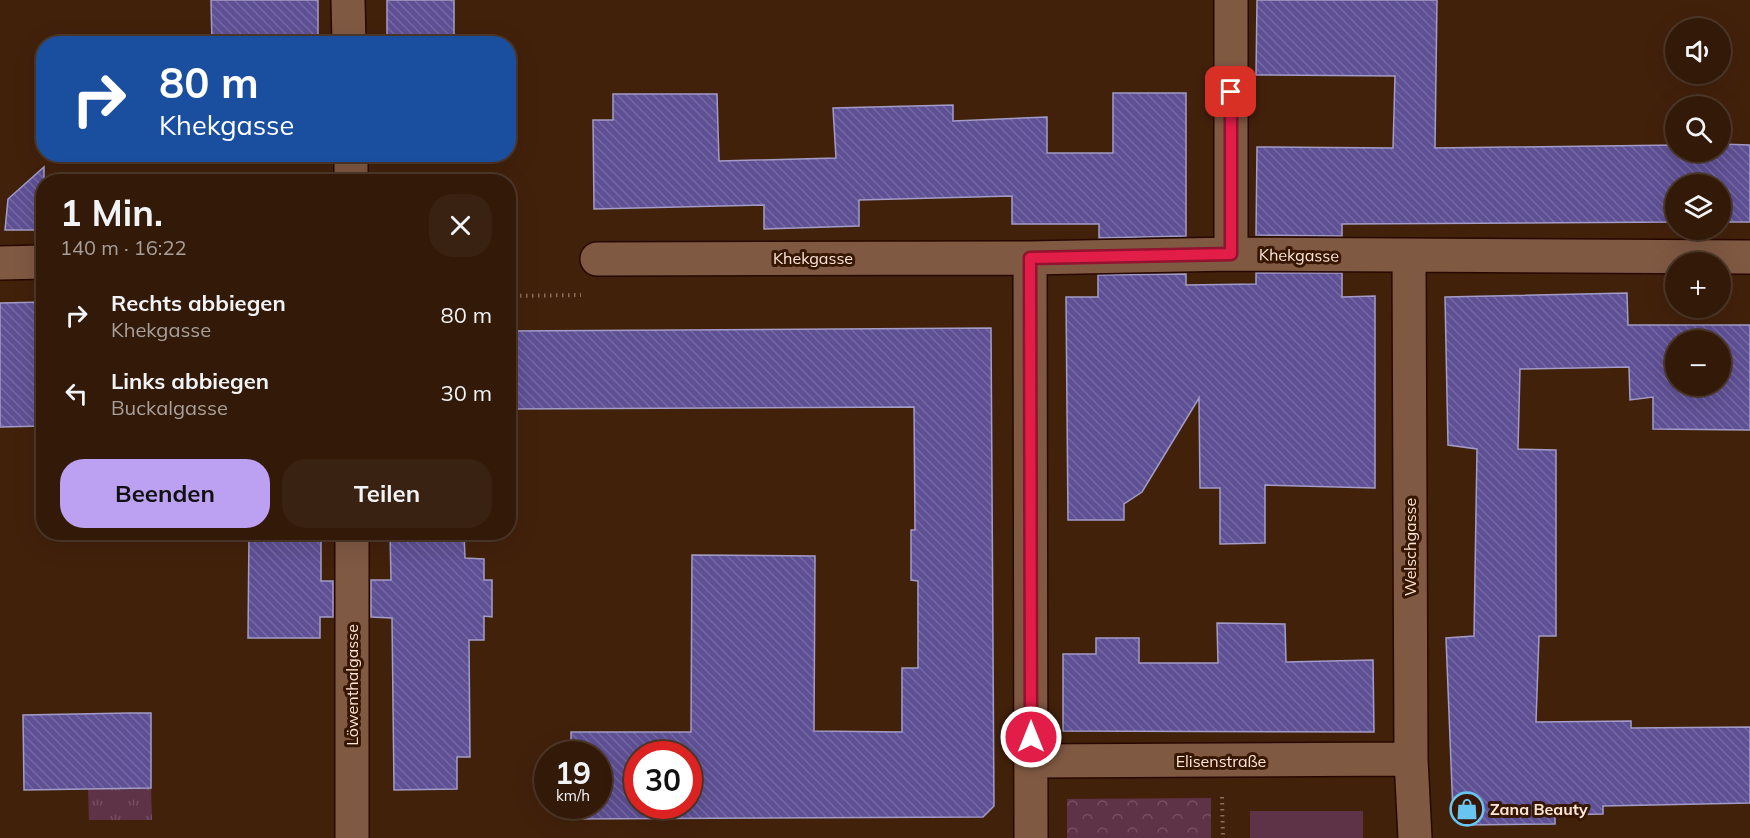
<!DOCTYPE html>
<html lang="de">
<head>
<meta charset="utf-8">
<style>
	:root { --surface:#321908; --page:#3a2212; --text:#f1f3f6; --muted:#a8a09c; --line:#4d3829; --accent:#bca0f2 }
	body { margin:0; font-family:Mulish,sans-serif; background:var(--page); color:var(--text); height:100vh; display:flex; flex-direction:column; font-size:22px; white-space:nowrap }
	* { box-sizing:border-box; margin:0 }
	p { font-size:20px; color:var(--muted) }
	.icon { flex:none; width:33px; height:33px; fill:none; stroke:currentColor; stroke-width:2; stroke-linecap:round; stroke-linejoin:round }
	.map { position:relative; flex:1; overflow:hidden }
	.side { position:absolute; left:36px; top:174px; width:480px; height:366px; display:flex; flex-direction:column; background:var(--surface); border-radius:24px; box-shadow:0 6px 24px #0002,0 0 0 2px var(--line) }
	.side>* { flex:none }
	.top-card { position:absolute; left:36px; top:36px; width:480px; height:126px; border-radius:24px; box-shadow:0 6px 24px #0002,0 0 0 2px var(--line); background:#1a4fa0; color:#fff; overflow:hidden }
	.tools { position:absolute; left:1665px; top:18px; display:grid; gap:12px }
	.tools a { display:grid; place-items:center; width:66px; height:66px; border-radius:50%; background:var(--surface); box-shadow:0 6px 24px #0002,0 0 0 2px var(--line); font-size:30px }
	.speed { position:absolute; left:534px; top:741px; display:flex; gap:12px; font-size:30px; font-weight:700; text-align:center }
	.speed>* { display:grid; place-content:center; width:78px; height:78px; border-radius:50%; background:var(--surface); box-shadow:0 6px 24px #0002,0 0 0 2px var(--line); line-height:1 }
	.speed small { font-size:15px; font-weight:400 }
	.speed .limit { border:9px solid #d22; background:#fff; color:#111 }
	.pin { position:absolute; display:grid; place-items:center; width:51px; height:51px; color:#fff; margin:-26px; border-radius:12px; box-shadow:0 3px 9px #0006 }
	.me { position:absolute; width:66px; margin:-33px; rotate:0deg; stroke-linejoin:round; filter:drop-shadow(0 0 4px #0008) }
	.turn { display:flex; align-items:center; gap:21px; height:126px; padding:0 24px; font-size:27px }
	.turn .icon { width:78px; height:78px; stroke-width:2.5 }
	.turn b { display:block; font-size:42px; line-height:51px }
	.round { display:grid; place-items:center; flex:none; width:63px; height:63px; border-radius:24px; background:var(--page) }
	.overview { display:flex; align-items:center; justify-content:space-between; height:102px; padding:0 24px }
	h1 { font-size:36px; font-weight:700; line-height:45px }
	.action { display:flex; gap:12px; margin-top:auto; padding:12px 24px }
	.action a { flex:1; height:69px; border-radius:24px; background:var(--accent); color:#111; font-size:24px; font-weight:700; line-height:69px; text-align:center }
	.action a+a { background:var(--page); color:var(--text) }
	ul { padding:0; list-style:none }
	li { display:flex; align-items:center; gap:18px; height:78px; padding:0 24px }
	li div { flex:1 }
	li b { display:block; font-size:22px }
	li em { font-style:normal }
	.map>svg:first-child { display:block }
	.grass { fill:url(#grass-tufts) }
	.park { fill:url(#park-crowns) }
	.garden { fill:#5e3247 }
	.building { fill:url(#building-back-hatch); stroke:#a29cc6; stroke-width:1.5; fill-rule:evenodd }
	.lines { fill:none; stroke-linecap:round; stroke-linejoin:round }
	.street-casing { stroke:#270800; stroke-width:36 }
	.path { stroke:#8a6d5b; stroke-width:4; stroke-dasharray:1.5 4.5; stroke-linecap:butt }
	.street { stroke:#805943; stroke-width:33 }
	.route-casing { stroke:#92132f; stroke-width:15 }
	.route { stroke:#e11d48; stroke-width:10 }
	.labels { text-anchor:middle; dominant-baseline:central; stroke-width:6; stroke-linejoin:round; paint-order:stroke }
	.street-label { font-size:16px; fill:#fde6da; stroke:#371702 }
	.poi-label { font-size:16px; font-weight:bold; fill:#fde6da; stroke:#371702; text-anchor:start }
</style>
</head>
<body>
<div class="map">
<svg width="1750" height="838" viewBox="0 0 1750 838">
	<defs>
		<pattern id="grass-tufts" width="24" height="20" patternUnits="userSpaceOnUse" patternTransform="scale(1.5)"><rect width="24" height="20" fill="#5e3247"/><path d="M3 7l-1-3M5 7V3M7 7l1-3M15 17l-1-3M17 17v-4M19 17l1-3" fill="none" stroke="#765061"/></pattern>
		<pattern id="park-crowns" width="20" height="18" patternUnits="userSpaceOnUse" patternTransform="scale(1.5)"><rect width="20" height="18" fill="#5e3247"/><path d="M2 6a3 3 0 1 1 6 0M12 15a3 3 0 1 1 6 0" fill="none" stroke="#765061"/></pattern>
		<pattern id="building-back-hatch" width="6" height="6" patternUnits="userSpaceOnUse" patternTransform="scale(1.5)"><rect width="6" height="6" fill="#5e5095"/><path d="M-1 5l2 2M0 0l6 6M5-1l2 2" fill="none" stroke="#7669a3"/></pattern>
	</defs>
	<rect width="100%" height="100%" fill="#42210b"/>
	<path class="grass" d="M151 788 152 820H89L88 789Z"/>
	<path class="park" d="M1211 798V838H1067V799Z"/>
	<path class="garden" d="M1250 811H1363V838H1250Z"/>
	<path class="building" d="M211 0H318V44H212Z
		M387 0H454V44H387Z
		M1257 0H1437L1435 148 1676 145V152H1720V144L1750 145V222H1720V184H1676V222L1342 224V236L1256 235 1257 147 1393 148 1395 76 1256 75Z
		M1113 93H1186V236L1099 238V224H1012V196L859 200V226L764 229V205L594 209 593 120H613V94H717L719 161 836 158 833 108 953 105V121L1047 117V153H1113Z
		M44 167V230H5L8 199Z
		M1256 273H1342V297L1375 296V488L1265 485V543L1220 544V488H1200L1199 398 1142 492 1124 504V520H1068L1066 297H1098V275L1186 274V285L1256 284Z
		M1627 293 1628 325H1750V430L1653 429V397L1630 400 1629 367 1520 369 1518 449 1556 450V636H1539L1536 722 1631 721V728L1750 727V803L1603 806V814L1555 815V824L1464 825 1453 813 1446 638 1474 636 1477 449 1448 445 1445 297ZM1676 340H1720V386H1676Z
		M44 302V426L0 427V303Z
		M991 328 994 806 983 817 571 819V806H598V754H571V732H691L692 555 815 556 814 731 902 732V668H918V581L911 580V530H915L914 407 508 409V331ZM638 754H688V806H638Z
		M249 532H321V581H333V617H320V638H248Z
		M390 532H464L465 558 484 559V580H492V617L484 616V640H469L470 757H457V789L394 790 392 618 371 617V580H391Z
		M1217 623 1285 624 1286 662 1373 660 1374 732 1063 731V654H1096V638H1139V663H1218Z
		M129 713H151V788L24 790 23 715Z"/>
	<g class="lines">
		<g class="street-casing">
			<path id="street" d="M348 0 349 44
				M351 154V182
				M1231 254V0
				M1409 256 1411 759 1415 838
				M1030 258 1031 838
				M597 259 1030 258 1231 254 1750 257
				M0 263 44 262
				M1031 761 1411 759
				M352 838V532"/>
		</g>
		<path class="path" d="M508 296 581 295
			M1222 797 1223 838"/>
		<use href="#street" class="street"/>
	</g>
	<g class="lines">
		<g class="route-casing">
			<path id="route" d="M1031 737 1030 258 1231 254V92"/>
		</g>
		<use href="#route" class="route"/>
	</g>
	<defs>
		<g id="shop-ring" transform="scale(1.725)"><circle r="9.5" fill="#371702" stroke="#68c4f0" stroke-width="1.5"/><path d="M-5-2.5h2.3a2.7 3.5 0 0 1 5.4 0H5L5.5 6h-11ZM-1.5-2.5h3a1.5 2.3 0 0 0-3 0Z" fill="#68c4f0"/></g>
	</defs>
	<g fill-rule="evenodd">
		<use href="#shop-ring" x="1467" y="809"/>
	</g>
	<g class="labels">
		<g class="street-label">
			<text transform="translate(1299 255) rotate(1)">Khekgasse</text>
			<text x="813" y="258">Khekgasse</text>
			<text transform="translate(1410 547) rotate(-90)">Welschgasse</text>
			<text transform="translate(352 685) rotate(-90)">Löwenthalgasse</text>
			<text x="1221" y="761">Elisenstraße</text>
		</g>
		<g class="poi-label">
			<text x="1490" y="809">Zana Beauty</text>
		</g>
	</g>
</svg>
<div class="tools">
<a><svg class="icon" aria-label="sound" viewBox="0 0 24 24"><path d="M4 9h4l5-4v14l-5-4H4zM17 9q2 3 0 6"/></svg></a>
<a><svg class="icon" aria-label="search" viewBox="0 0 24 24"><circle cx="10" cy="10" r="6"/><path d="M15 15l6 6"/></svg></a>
<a><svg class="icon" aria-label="layers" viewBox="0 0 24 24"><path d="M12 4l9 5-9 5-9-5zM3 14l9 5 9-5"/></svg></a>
<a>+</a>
<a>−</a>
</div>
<div class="speed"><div>19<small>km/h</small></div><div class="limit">30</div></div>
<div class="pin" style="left:1231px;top:92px;background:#d93025"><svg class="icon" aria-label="arrive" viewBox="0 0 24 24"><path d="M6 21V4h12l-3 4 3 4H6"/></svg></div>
<svg class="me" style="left:1031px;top:737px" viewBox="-20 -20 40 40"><circle r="17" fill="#e11d48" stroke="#fff" stroke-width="3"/><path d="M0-11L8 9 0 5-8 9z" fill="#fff"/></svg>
<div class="top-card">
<div class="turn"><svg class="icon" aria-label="right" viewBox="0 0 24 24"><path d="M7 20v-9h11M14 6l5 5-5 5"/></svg><div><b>80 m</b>Khekgasse</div></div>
</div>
<section class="side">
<div class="overview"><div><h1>1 Min.</h1><p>140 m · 16:22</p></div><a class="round"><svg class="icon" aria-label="close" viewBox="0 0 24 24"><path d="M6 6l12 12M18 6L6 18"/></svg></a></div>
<ul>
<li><svg class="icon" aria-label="right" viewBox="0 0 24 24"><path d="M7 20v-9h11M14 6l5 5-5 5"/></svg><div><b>Rechts abbiegen</b><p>Khekgasse</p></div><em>80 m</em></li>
<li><svg class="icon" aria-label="left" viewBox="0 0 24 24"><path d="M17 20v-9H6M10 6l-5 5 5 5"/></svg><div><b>Links abbiegen</b><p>Buckalgasse</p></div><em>30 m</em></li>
</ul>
<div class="action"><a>Beenden</a><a>Teilen</a></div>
</section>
</div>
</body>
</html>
